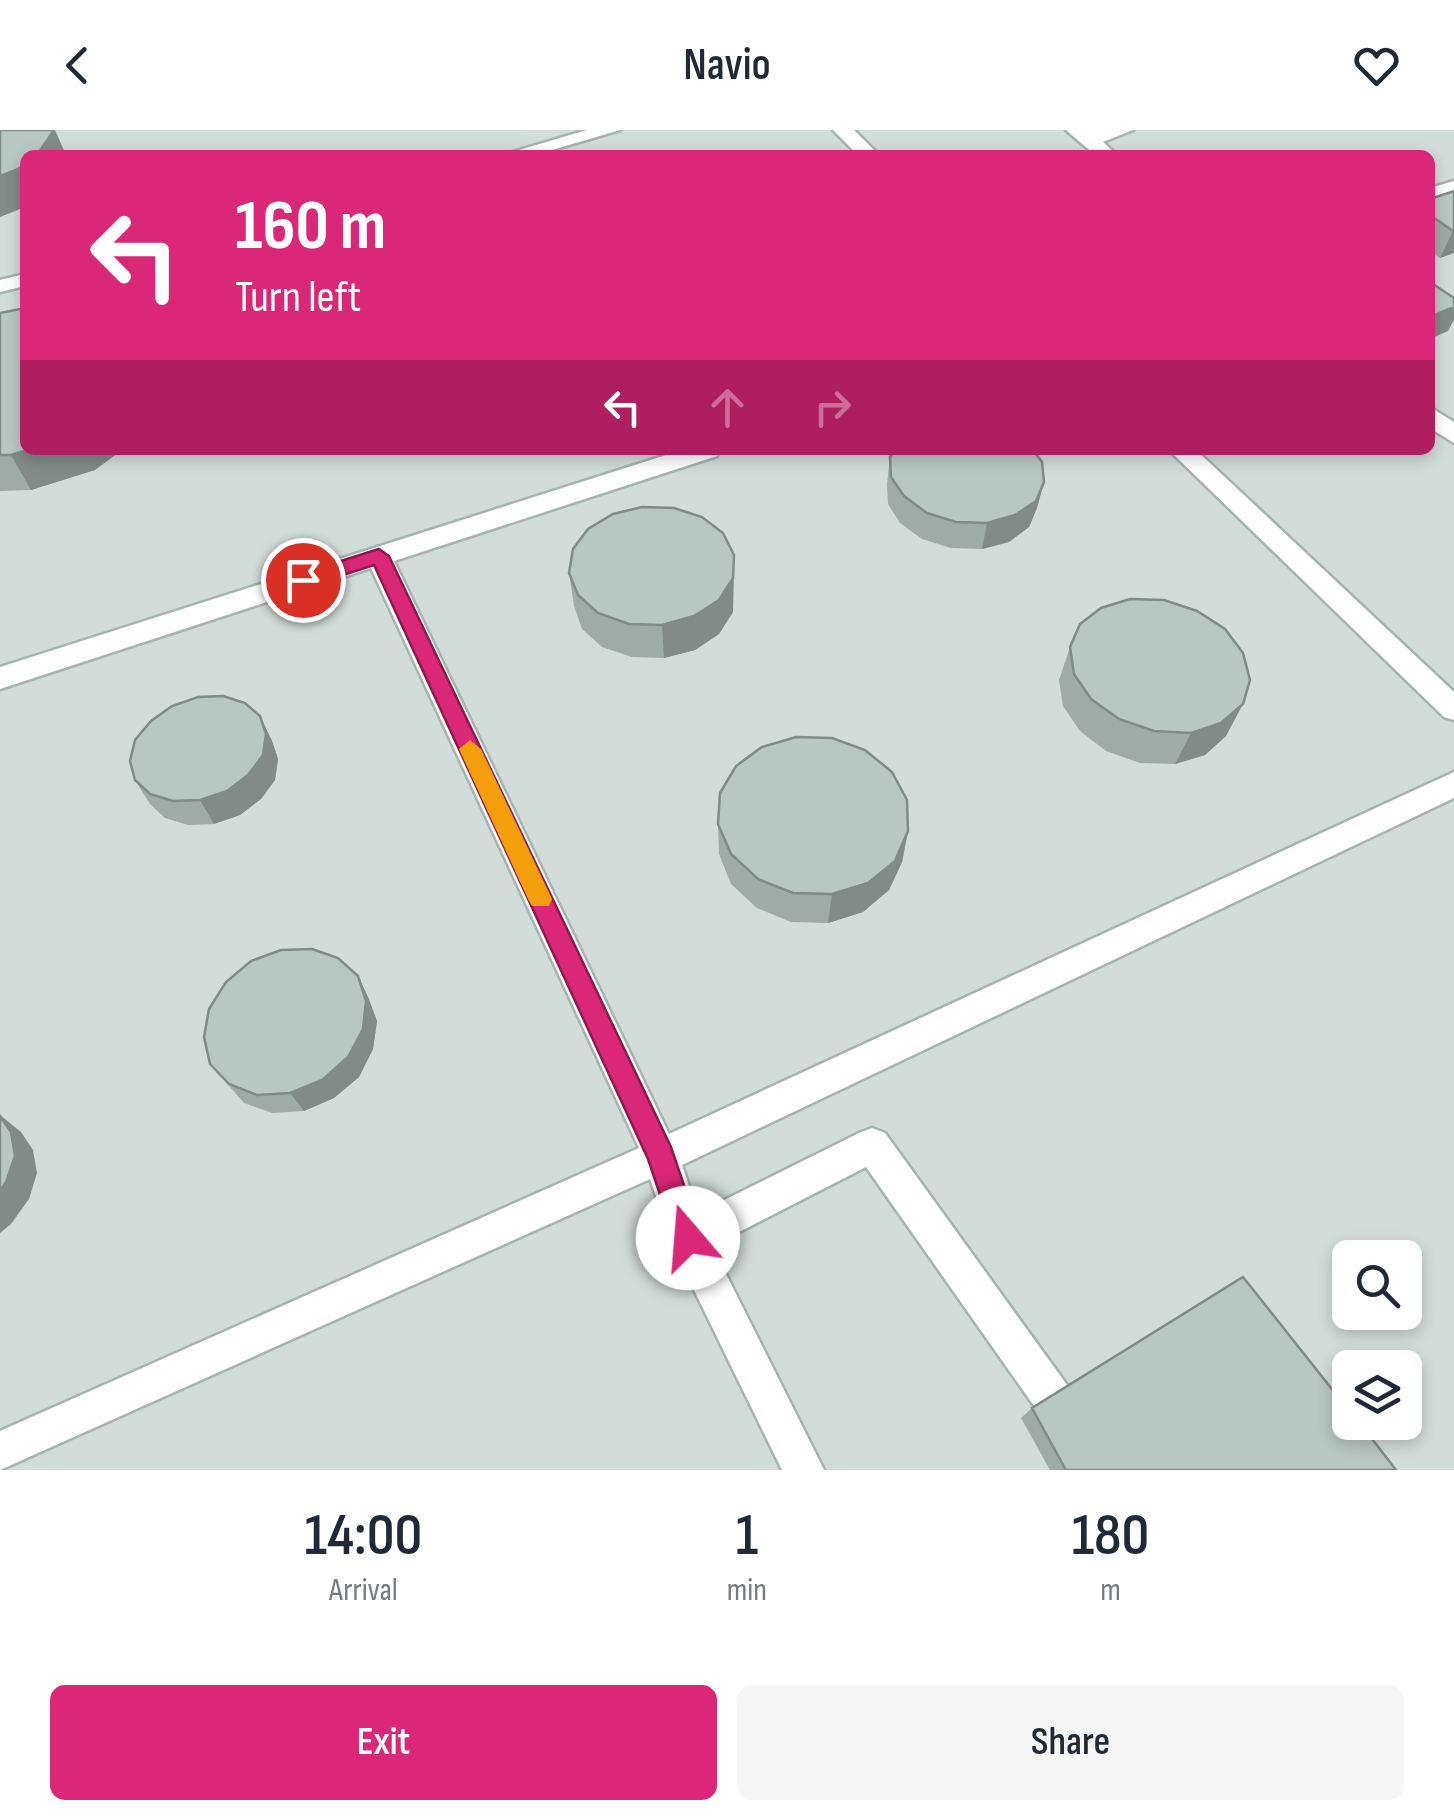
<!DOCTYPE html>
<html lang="en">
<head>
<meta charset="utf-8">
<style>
	:root { --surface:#fff; --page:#f6f6f7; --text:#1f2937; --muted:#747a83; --accent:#db2777 }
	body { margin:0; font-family:"Sofia Sans Condensed",sans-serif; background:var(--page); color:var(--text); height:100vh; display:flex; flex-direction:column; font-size:38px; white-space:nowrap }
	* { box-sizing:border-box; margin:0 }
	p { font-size:32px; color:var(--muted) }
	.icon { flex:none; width:55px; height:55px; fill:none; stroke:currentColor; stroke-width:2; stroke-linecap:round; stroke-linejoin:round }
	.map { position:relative; height:1340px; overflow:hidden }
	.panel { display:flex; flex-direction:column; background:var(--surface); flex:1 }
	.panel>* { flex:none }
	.banner { position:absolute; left:20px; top:20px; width:1415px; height:305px; border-radius:15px; box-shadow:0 5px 15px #0003; background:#db2777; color:#fff; overflow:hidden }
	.buttons { position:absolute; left:1332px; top:1110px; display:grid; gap:20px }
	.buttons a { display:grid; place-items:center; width:90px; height:90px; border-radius:15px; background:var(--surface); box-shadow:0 5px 15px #0003; font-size:50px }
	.pin { position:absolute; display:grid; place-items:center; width:85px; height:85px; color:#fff; margin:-42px; border:5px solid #fff; border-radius:50%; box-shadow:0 2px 10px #0007 }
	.me { position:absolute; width:110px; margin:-55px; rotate:342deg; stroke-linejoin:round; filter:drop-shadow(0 0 8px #0008) }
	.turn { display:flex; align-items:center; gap:35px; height:210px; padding:0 50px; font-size:45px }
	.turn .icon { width:130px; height:130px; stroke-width:2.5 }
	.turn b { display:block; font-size:70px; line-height:85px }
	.lanes { display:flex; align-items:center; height:95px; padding:0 50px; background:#0003; justify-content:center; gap:50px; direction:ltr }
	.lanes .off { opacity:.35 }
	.eta { display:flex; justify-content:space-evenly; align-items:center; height:170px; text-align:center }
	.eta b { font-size:60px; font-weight:600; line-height:70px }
	.cta { display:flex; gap:20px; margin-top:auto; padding:20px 50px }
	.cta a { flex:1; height:115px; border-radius:15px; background:var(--accent); color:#fff; font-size:40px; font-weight:600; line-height:115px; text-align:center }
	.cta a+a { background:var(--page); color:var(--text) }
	header { display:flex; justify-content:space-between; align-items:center; height:130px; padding:0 50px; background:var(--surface); font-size:45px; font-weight:600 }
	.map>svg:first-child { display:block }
	.built { fill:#d2dcd8; fill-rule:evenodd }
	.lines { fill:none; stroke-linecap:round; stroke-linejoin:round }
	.minor-casing { stroke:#a6b4b0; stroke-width:5 }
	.minor { fill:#fff; fill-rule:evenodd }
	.wall { fill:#9faba7 }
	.shaded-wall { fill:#828b88 }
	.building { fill:#b9c7c2; stroke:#828b88; stroke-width:2.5 }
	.route { fill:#db2777; stroke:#8e194d; stroke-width:2.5 }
	.slow { fill:#f59e0b }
</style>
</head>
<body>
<header><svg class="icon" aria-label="back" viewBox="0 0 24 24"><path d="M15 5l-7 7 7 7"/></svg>Navio<svg class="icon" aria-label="heart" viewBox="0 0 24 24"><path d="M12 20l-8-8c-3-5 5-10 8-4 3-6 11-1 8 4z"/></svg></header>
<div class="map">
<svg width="1454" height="1340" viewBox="0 0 1454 1340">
	<rect width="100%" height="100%" fill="#e3ece9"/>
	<path class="built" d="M0 0H1454V1340H0ZM25 25H1430V320H25ZM1350 1128H1405V1182H1350ZM1350 1238H1405V1292H1350Z"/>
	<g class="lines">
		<g class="minor-casing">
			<path id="minor" d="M587 0H620L535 25H502Z
				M833 0H854L879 25H858Z
				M1066 0H1133L1103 12 1117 25H1095Z
				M1454 51V64L1430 71V58Z
				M25 144V156L0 162V150Z
				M1430 277 1454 292V313L1430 298Z
				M682 320H720L717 326 394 431 669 1004 1454 642V668L682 1035 698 1083 859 1003 872 998 885 1003 1067 1255 1073 1269 1067 1283 1053 1289 1039 1283 866 1037 712 1116 824 1340H782L675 1121 650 1049 0 1340V1301L639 1018 371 438 0 559V537Z
				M1169 320H1196L1454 562V590L1444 587Z"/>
		</g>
		<use href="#minor" class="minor"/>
	</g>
	<path class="wall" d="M1454 61V123L1440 128 1430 121V69Z
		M0 183 95 340 31 360 0 361Z
		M890 327 1044 352 1037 378 1029 397 1009 412 982 419 951 418 922 409 900 393 888 374 887 354Z
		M734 425 733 482 719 504 695 520 664 528 632 527 602 517 582 499 574 476 569 443Z
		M1070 517 1226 606 1205 625 1175 634 1140 633 1106 621 1080 601 1063 576 1059 550Z
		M260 586 272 611 278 629 275 650 261 669 240 685 214 694 188 695 165 688 150 674 135 650Z
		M718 694 908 701 902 732 889 760 863 782 828 793 791 792 757 778 731 754 719 724Z
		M358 846 368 867 377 891 373 919 359 947 334 968 304 981 272 983 244 973 210 934Z
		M1032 1278 1396 1340H1050L1021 1288Z"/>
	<path class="shaded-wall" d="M54 0H55L66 25H37Z
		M25 34V77L0 87V46Z
		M1454 100V123L1440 128 1453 101Z
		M1454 177V190L1448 201 1430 209V187Z
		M27 320H122L95 340 31 360 11 325Z
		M1044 352 1037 378 1029 397 1009 412 982 419 987 393Z
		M734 425 733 482 719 504 695 520 664 528 662 495Z
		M1243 574 1226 606 1205 625 1175 634 1191 603Z
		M260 586 272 611 278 629 275 650 261 669 240 685 214 694 200 670Z
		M908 701 902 732 889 760 863 782 828 793 832 764Z
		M358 846 368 867 377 891 373 919 359 947 334 968 304 981 290 963Z
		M0 985 21 1002 33 1020 37 1043 29 1069 11 1094 0 1103Z"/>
	<path class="building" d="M0 0H54L37 25H25V34L18 39 0 46Z
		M1454 61V100L1453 101 1430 85V69Z
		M1430 152 1454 168V177L1430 187Z
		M25 178V320H27L11 325H0V183Z
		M895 320H1033L1042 332 1044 352 1036 371 1015 385 987 393 956 392 927 383 904 366 891 347 890 327Z
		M642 377 674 378 702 387 723 403 734 425 733 448 719 470 694 486 662 495 629 494 598 483 578 465 569 443 573 419 588 399 613 384Z
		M1130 469 1164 470 1197 481 1225 499 1243 523 1250 550 1243 574 1221 593 1191 603 1154 601 1119 589 1091 569 1074 544 1070 517 1080 494 1101 478Z
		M223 566 245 573 260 586 266 604 263 625 248 645 227 661 200 670 173 671 150 664 135 650 130 631 135 610 151 591 172 576 198 567Z
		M796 607 832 608 865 620 892 642 907 670 908 701 895 731 868 753 832 764 793 763 758 749 731 724 718 694 720 663 736 636 762 617Z
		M312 819 338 828 358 846 366 871 363 899 348 927 322 950 290 963 257 965 229 954 210 934 204 907 209 879 226 852 251 831 281 820Z
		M0 986 11 1002 15 1026 6 1052 0 1061Z
		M1243 1147 1350 1282V1292H1359L1396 1340H1066L1032 1278Z"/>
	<path class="route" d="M379 419 389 426 671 1017 702 1108 698 1118 688 1122 678 1118 648 1029 374 435 303 458 293 450 296 445Z"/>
	<path class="slow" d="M470 610 481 619 552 769 549 776H532L528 769 459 619Z"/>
</svg>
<div class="buttons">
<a><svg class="icon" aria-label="search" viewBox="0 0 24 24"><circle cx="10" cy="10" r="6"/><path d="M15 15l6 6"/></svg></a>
<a><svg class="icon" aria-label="layers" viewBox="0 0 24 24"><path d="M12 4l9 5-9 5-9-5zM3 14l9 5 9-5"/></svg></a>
</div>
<div class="pin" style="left:303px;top:450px;background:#d93025"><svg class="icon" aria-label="arrive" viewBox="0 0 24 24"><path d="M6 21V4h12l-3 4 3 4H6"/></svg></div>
<svg class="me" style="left:688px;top:1108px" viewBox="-20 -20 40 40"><circle r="19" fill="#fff"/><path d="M0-13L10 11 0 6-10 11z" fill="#db2777"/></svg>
<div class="banner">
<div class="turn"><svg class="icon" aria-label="left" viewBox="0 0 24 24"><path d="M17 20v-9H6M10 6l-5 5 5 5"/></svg><div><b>160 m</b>Turn left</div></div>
<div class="lanes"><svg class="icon" aria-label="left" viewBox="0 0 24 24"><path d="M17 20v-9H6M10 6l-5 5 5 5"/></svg><svg class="icon off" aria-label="ahead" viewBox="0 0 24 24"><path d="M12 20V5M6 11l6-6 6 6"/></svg><svg class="icon off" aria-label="right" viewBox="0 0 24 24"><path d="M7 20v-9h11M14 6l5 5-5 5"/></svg></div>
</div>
</div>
<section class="panel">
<div class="eta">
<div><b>14:00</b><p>Arrival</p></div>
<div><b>1</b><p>min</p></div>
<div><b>180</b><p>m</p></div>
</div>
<div class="cta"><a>Exit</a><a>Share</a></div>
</section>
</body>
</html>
